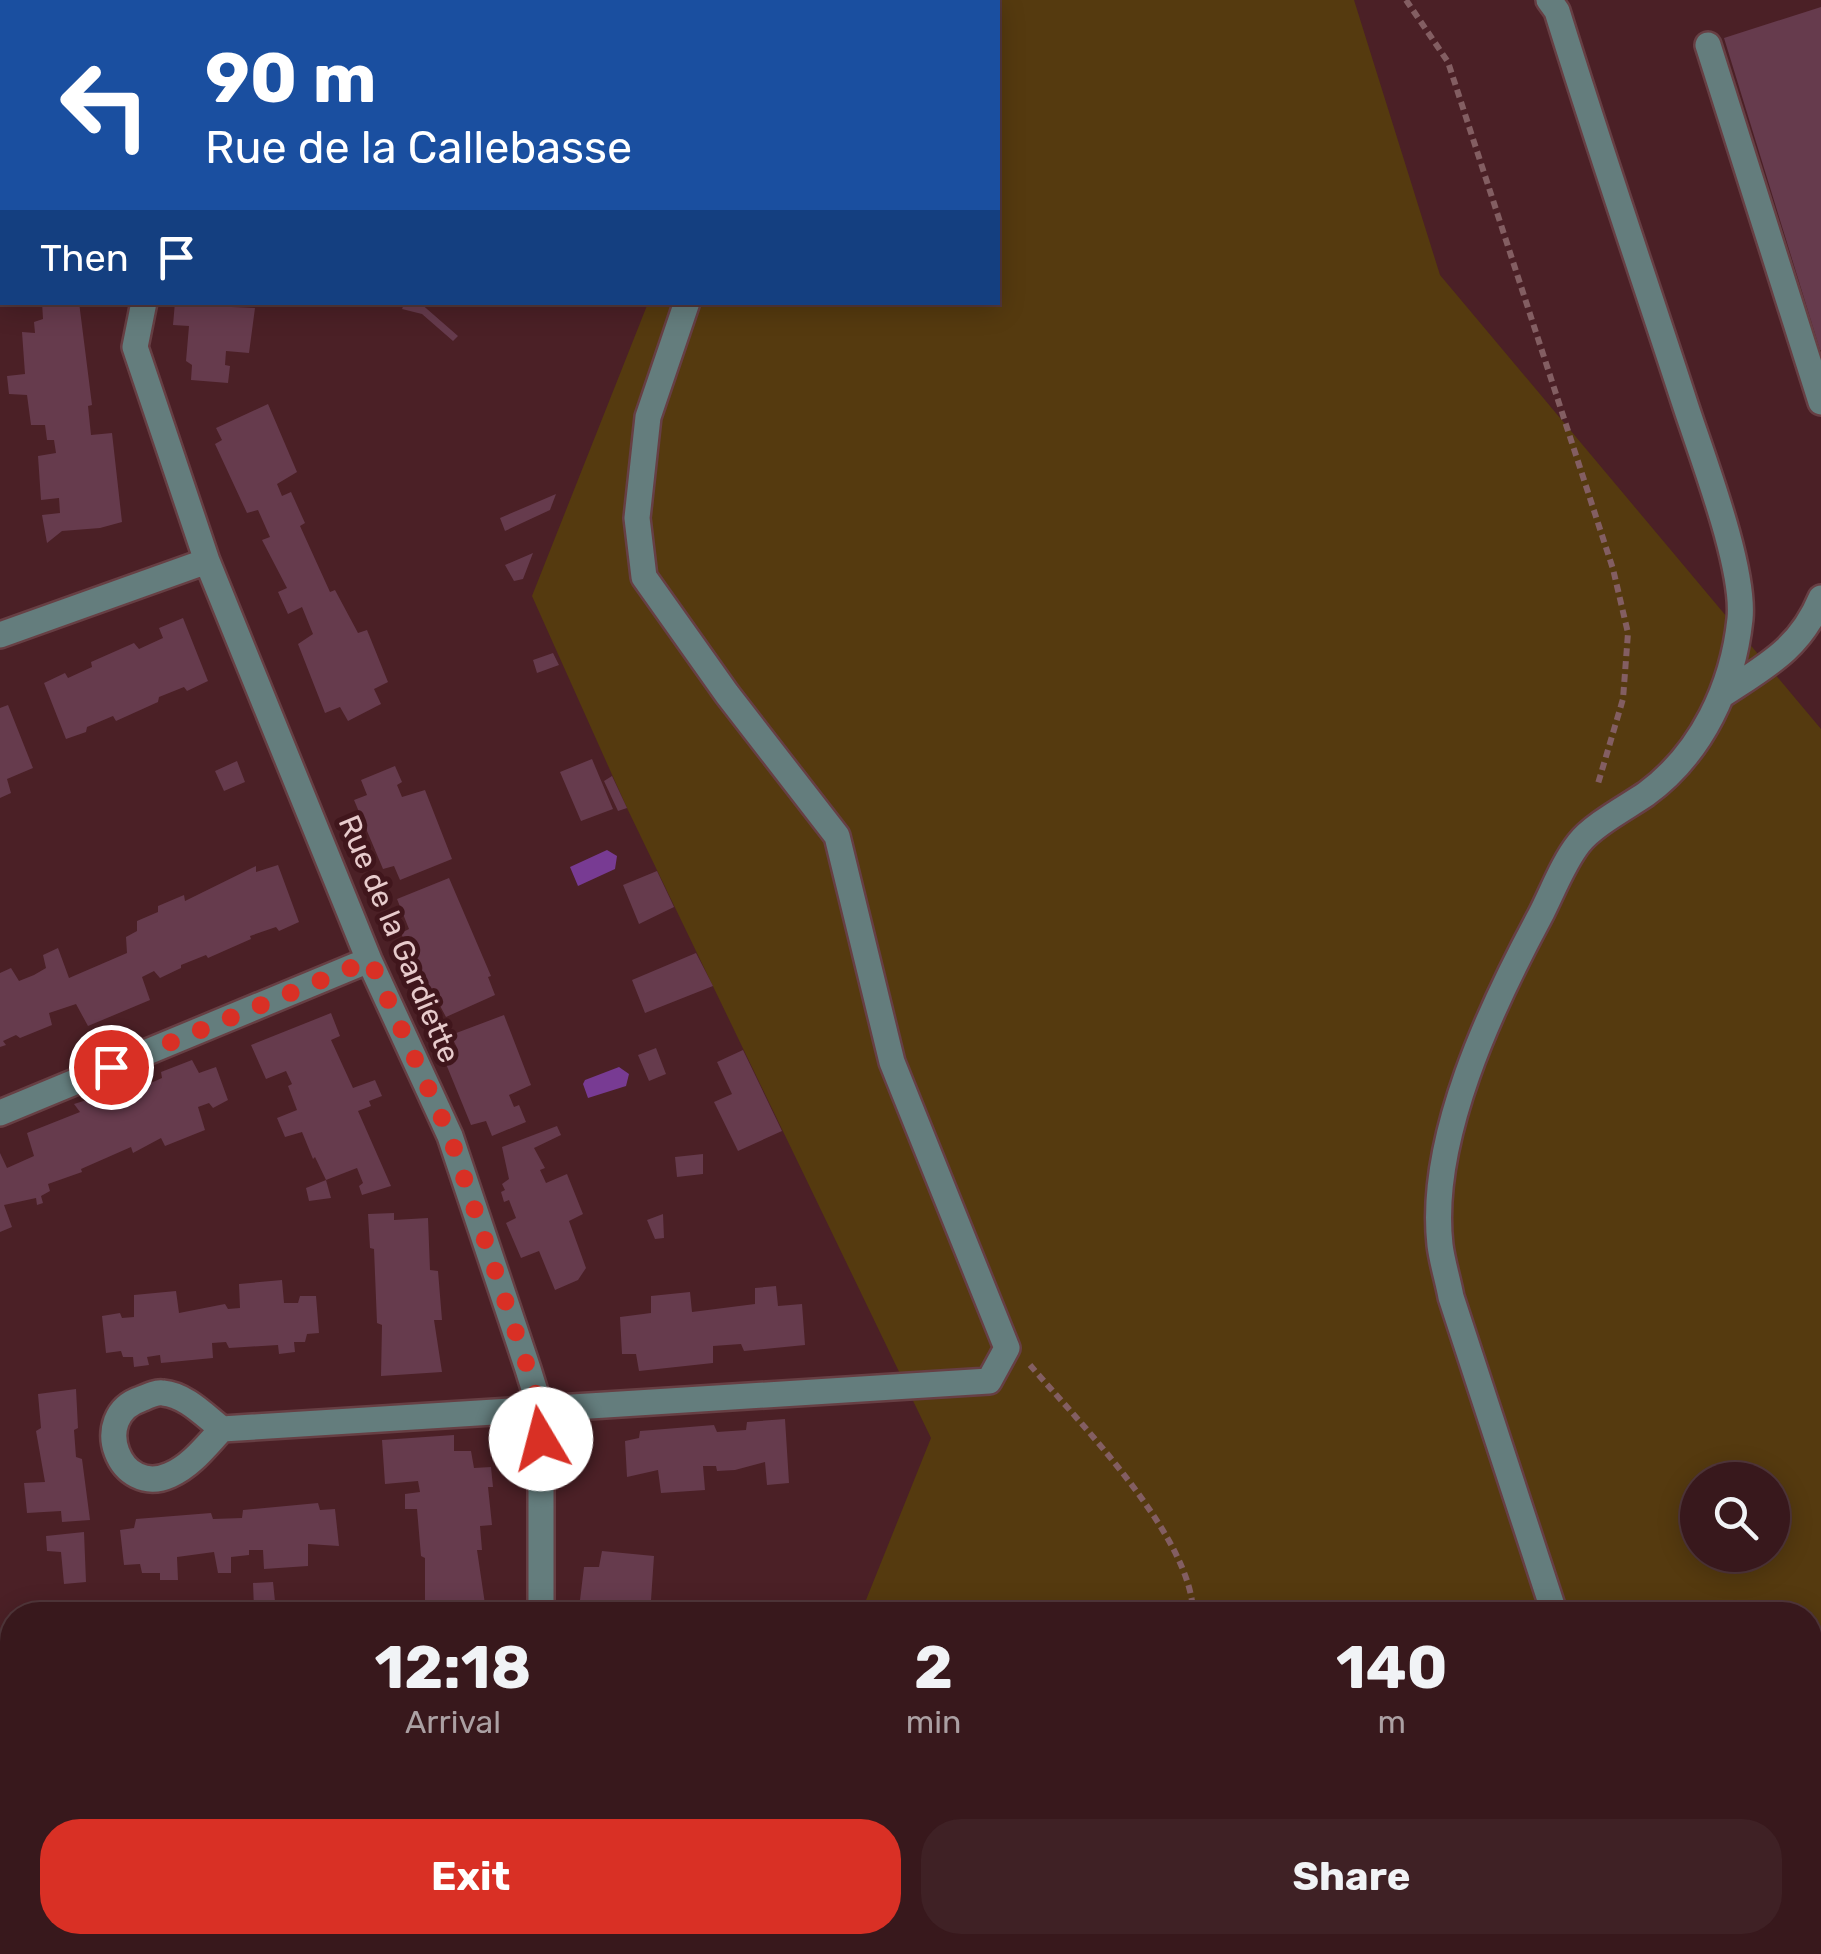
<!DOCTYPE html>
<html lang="en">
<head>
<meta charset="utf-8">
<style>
	:root { --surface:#38181c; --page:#3f2125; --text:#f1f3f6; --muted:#aba0a3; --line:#52373b; --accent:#d93025 }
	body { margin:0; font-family:Rubik,sans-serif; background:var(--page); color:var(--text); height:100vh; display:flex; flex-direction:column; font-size:38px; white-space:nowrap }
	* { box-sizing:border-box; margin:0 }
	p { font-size:32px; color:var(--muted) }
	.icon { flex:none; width:55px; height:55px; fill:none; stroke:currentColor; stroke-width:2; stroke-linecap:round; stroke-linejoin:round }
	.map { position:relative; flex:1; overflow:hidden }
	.side { position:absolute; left:0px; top:1602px; width:1822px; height:352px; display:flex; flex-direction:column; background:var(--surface); border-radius:40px 40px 0 0; box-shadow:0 5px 25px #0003,0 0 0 2px var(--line) }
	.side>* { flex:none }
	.top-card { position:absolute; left:0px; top:0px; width:1000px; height:305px; box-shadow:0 5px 25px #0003,0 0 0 2px var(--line); background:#1a4fa0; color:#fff; overflow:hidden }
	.tools { position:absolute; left:1680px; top:1462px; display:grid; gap:20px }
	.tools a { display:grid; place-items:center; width:110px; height:110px; border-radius:50%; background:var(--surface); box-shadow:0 5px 25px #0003,0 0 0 2px var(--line); font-size:50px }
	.pin { position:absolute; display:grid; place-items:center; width:85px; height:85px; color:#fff; margin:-42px; border:5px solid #fff; border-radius:50%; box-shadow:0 2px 10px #0007 }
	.me { position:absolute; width:110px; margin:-55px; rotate:352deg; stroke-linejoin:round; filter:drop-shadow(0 0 8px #0008) }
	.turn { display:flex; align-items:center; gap:35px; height:210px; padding:0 40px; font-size:45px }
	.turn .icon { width:130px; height:130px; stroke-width:2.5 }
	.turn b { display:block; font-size:70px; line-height:85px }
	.then { display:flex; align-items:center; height:95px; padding:0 40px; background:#0003; gap:20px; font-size:38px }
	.eta { display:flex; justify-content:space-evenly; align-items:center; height:170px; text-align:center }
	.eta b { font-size:60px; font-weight:700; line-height:70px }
	.button { display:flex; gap:20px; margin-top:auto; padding:20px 40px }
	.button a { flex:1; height:115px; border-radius:40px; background:var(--accent); color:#fff; font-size:40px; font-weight:700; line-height:115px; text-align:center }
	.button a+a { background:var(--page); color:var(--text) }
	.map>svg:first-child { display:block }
	.green { fill:#553a0f; fill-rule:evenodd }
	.water { fill:#783b93 }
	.building { fill:#663b4d }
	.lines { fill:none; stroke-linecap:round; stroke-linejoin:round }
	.minor-casing { stroke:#673f44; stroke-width:30 }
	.path { stroke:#835e62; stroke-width:6; stroke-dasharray:8 5; stroke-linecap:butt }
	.minor { stroke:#647d7d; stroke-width:25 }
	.route { stroke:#d93025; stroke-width:18; stroke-dasharray:0 32.4 }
	.labels { text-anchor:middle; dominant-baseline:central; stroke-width:10; stroke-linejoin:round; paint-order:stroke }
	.street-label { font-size:30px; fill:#e7cbcc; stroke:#40161c }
</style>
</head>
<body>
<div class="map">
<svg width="1821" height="1954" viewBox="0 0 1821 1954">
	<rect width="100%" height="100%" fill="#4b2026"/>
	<path class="green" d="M767 0H1354L1440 275 1821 729V1954H724L729 1942H1810V1615H860L931 1438 627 808 532 596 648 303 998 302V2H766ZM1698 1480H1772V1555H1698Z"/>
	<path class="water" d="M607 850 617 856 615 869 578 886 570 867Z
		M619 1067 629 1074 626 1086 588 1098 583 1084 585 1080Z"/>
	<path class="building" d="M1821 7V350H1820L1724 38Z
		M42 302H79L92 405 88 406 91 435 112 433 122 522 100 528 62 531 47 543 42 515 60 513 59 498 41 500 38 456 56 453 54 440H47L45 425H31L27 395 9 394 7 376 25 374 22 332 35 333 34 322 43 319Z
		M175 302H232V307L255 308 249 353 226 351 225 365 230 366 228 383 191 380 192 365 186 361 189 326 173 325Z
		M405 302H419L458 336 453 341 422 314 402 309Z
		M268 404 297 472 277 484 282 496 291 492 305 523 300 526 330 592 335 590 358 633 367 630 388 682 374 689 381 704 348 721 340 707 325 713 298 644 313 634 302 607 288 614 278 592 287 588 262 540 270 537 258 510 247 513 215 444 222 440 216 428Z
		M556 494 550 510 505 531 500 518Z
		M533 553 523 579 514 581 505 565Z
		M183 618 208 681 187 691 184 687 159 697 158 702 116 721 113 716 87 727 86 732 66 739 44 683 65 673 68 678 92 667 91 662 134 643 139 649 163 638 159 628Z
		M553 653 559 665 537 673 533 660Z
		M8 705 33 768 7 779 11 793 0 798V708Z
		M592 759 613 809 581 821 560 772Z
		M237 761 245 782 224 791 215 771Z
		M395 766 402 782 397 785 402 797 425 790 452 859 400 880 394 866 383 869 354 800 367 795 361 780Z
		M612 776 627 808 618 811 604 781Z
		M278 865 299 922 279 931 276 927 250 936 251 939 208 958 206 955 181 965V968L160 978 154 971 142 977 150 1000 88 1026 76 1004 49 1013 52 1025 20 1038 16 1035 3 1041 6 1045 0 1047V973L11 968 19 981 34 975 46 968 43 955 58 948 69 978 127 953 126 937 137 931V921L158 912V906L184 895 185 901 256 866V872Z
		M657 871 674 907 639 924 623 885Z
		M449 878 491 976 488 977 495 995 446 1017 438 1002 430 1003 401 933 409 929 397 899Z
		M696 953 713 986 645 1013 632 980Z
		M331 1013 340 1036 331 1040 353 1088 375 1080 382 1096 369 1101 371 1106 358 1111 391 1186 362 1195 359 1186 363 1183 357 1168 326 1180 331 1198 309 1201 306 1188 326 1180 315 1157 313 1159 302 1132 285 1137 277 1118 297 1110 288 1086 292 1084 286 1071 266 1079 251 1045Z
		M504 1015 531 1085 509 1095 514 1107 519 1105 526 1122 492 1136 486 1121 471 1125 444 1059 458 1050 451 1035Z
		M656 1048 666 1074 649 1081 638 1055Z
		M743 1050 782 1131 738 1151 714 1102 732 1094 717 1062Z
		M192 1060 199 1073 216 1067 228 1100 213 1108 209 1103 198 1107 205 1130 165 1146 161 1138 133 1153 131 1147 81 1169 82 1172 48 1184 50 1191 41 1196 43 1203 37 1205 36 1198 4 1205 12 1227 0 1232V1153L7 1168 34 1156 27 1133 80 1112 74 1104 93 1098 96 1105 113 1099 128 1094 126 1087 142 1081 144 1086 162 1078 161 1072Z
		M557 1126 561 1135 534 1148 545 1168 540 1170 546 1183 567 1174 583 1214 569 1221 586 1268 578 1280 555 1290 539 1251 521 1258 506 1223 516 1218 509 1200 504 1202 501 1192 505 1190 502 1184 509 1179 502 1147Z
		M703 1154V1174L677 1177 675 1157Z
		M394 1213V1220L428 1218 430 1270 438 1271 442 1320H434L442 1372 381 1376 382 1325 377 1323 374 1249 370 1248 368 1214Z
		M663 1214 664 1238 655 1239 647 1220Z
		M282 1280 284 1303H298L300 1296H316L319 1333 307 1334 305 1342H294L295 1352 279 1354 278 1345 229 1348 226 1342 212 1343 213 1358 161 1363 160 1355 147 1357 149 1365 134 1367 133 1357H123L121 1351 106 1353 102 1316 120 1313 122 1318 134 1317V1295L176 1291 179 1313 225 1304 228 1309 240 1308 239 1284Z
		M776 1286 778 1306 802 1304 805 1345 744 1351 741 1344 713 1346V1363L639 1371 636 1354H622L620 1317 651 1313V1296L690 1292 692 1312 755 1304V1288Z
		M76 1389 78 1428 74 1430 76 1457 82 1459 90 1520 62 1522 61 1511 27 1513 24 1483 45 1482 36 1431 41 1428 38 1394Z
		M785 1419 789 1483 767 1485 765 1462 735 1470 717 1471 716 1466H703L705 1490 661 1493 658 1470 627 1477 625 1441 639 1438 640 1431 714 1425 717 1432 746 1430 747 1422Z
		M454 1435V1451H471L474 1468 491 1467 493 1487H488L492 1525 480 1526 482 1550H477L485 1604 425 1606V1558L421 1556 417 1509H405V1494L420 1492 418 1481 385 1484 382 1440Z
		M318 1503 320 1510 335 1509 339 1546 308 1544V1566L264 1569 263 1550H249V1555L231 1557V1573H218L214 1552 177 1557 178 1580H160V1573H142L140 1564 124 1565 120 1530 134 1528 136 1519 211 1513 213 1519 242 1518 243 1510Z
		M84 1532 86 1582 64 1584 61 1552 47 1551 46 1536Z
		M602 1551 654 1556 650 1615H586L587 1601 580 1600 584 1567H599Z
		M273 1582 276 1611 254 1609 253 1583Z
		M826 1602 855 1608 854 1615H824Z
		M5 1699 12 1703V1798L6 1796 12 1780 0 1775V1711Z
		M303 1942H367L362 1954H298Z"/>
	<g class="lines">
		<g class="minor-casing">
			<path id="minor" d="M362 0 365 2
				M1549 0 1557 11C1598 144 1643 275 1686 407 1703 459 1745 568 1740 619 1733 686 1702 753 1646 794 1627 807 1593 825 1579 843 1563 863 1552 893 1540 916 1491 1007 1428 1139 1440 1245 1442 1262 1448 1280 1451 1297L1555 1615
				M241 2 242 0
				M1708 45 1821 402
				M144 302 135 347 207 561 369 960 450 1136 528 1369 541 1411V1615
				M0 635 207 561
				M1722 695C1766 666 1800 649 1821 598
				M0 1113 369 960
				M222 1429C205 1416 186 1395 163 1393 156 1392 148 1396 141 1399 89 1416 119 1498 170 1475 191 1466 206 1446 222 1429L989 1381 1007 1348 892 1062 837 836 727 694 644 577 637 518 648 417 687 302
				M1726 1942 1749 1954
				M441 1954 448 1942"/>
		</g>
		<path class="path" d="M1406 0 1448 62 1613 569 1628 633 1623 699 1597 787
			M797 2 798 0
			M1030 1365C1079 1422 1194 1539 1193 1615
			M851 1954 864 1942"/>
		<use href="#minor" class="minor"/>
	</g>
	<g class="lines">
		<path class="route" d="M111 1067 370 960 450 1136 528 1369 541 1411V1439"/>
	</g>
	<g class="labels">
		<g class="street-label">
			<text transform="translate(399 939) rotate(67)">Rue de la Gardiette</text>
		</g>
	</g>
</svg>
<div class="tools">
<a><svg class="icon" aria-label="search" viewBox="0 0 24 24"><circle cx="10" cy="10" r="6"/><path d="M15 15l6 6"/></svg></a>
</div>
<div class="pin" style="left:111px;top:1067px;background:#d93025"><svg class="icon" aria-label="arrive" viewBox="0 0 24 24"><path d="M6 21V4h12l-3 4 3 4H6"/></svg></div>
<svg class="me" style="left:541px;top:1439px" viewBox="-20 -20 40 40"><circle r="19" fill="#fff"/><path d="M0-13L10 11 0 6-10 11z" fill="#d93025"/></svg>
<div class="top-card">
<div class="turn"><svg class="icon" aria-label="left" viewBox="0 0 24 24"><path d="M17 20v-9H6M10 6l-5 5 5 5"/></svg><div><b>90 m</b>Rue de la Callebasse</div></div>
<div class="then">Then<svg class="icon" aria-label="arrive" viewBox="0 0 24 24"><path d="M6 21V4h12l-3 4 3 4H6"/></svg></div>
</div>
<section class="side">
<div class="eta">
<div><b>12:18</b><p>Arrival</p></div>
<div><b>2</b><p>min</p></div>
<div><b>140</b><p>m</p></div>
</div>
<div class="button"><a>Exit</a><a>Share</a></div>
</section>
</div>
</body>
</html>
